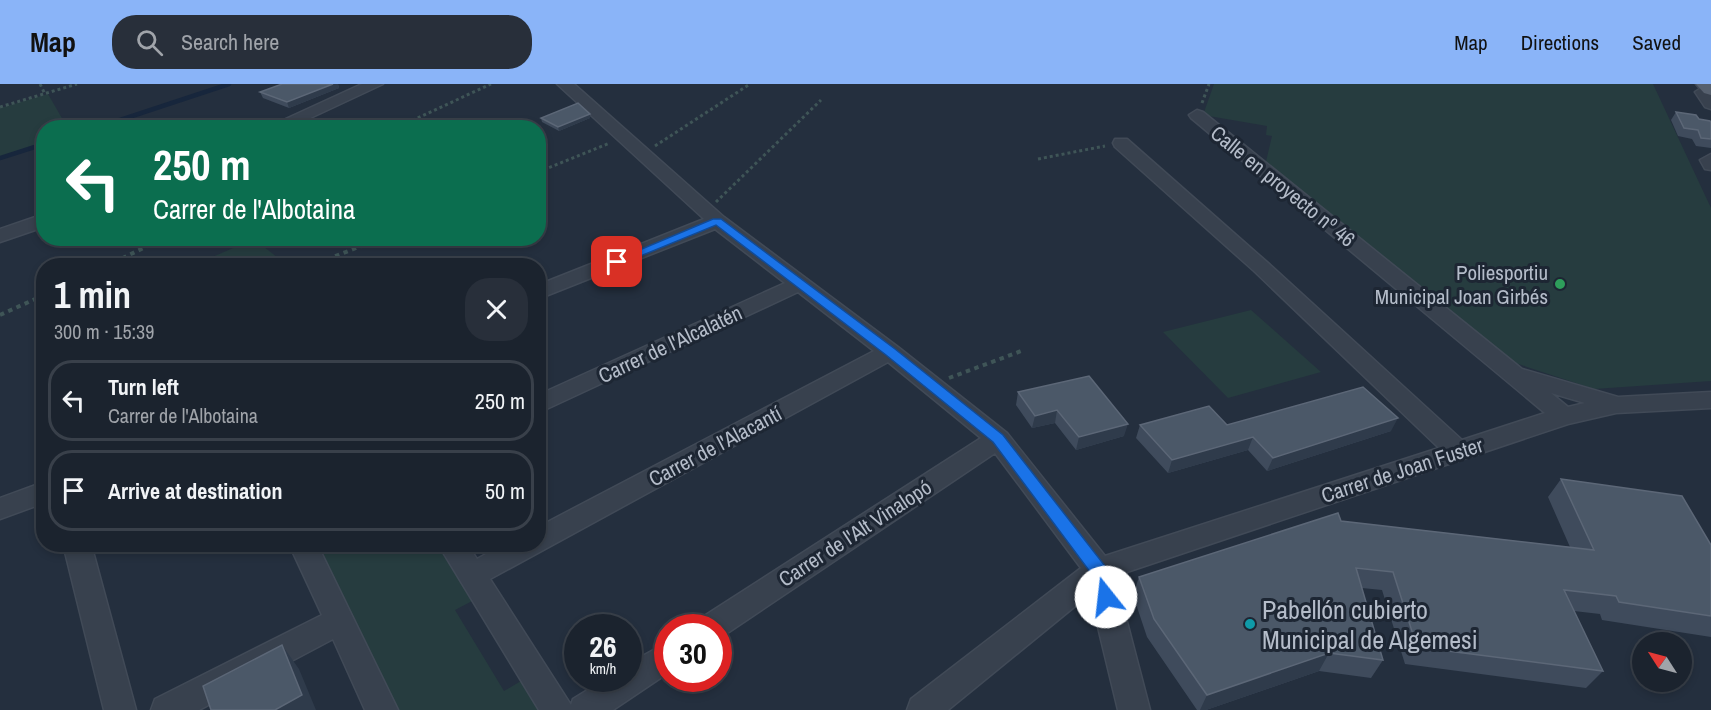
<!DOCTYPE html>
<html lang="en">
<head>
<meta charset="utf-8">
<style>
	:root { --surface:#1b232e; --page:#282f3a; --text:#f1f3f6; --muted:#a0a4aa; --line:#39404a; --accent:#8ab4f8 }
	body { margin:0; font-family:"Archivo Narrow",sans-serif; background:var(--page); color:var(--text); height:100vh; display:flex; flex-direction:column; font-size:22px; white-space:nowrap }
	* { box-sizing:border-box; margin:0 }
	p { font-size:20px; color:var(--muted) }
	.icon { flex:none; width:33px; height:33px; fill:none; stroke:currentColor; stroke-width:2; stroke-linecap:round; stroke-linejoin:round }
	.map { position:relative; flex:1; overflow:hidden }
	.sheet { position:absolute; left:36px; top:174px; width:510px; height:294px; display:flex; flex-direction:column; background:var(--surface); border-radius:24px; box-shadow:0 3px 9px #0003,0 0 0 2px var(--line) }
	.sheet>* { flex:none }
	.top-card { position:absolute; left:36px; top:36px; width:510px; height:126px; border-radius:24px; box-shadow:0 3px 9px #0003,0 0 0 2px var(--line); background:#0b6e4f; color:#fff; overflow:hidden }
	.needle { width:39px; rotate:306deg }
	.fabs { position:absolute; left:1632px; top:548px; display:grid; gap:12px }
	.fabs a { display:grid; place-items:center; width:60px; height:60px; border-radius:50%; background:var(--surface); box-shadow:0 3px 9px #0003,0 0 0 2px var(--line); font-size:30px }
	.speed { position:absolute; left:564px; top:530px; display:flex; gap:12px; font-size:30px; font-weight:700; text-align:center }
	.speed>* { display:grid; place-content:center; width:78px; height:78px; border-radius:50%; background:var(--surface); box-shadow:0 3px 9px #0003,0 0 0 2px var(--line); line-height:1 }
	.speed small { font-size:15px; font-weight:400 }
	.speed .limit { border:9px solid #d22; background:#fff; color:#111 }
	.pin { position:absolute; display:grid; place-items:center; width:51px; height:51px; color:#fff; margin:-26px; border-radius:12px; box-shadow:0 3px 9px #0006 }
	.me { position:absolute; width:66px; margin:-33px; rotate:344deg; stroke-linejoin:round; filter:drop-shadow(0 0 4px #0008) }
	.turn { display:flex; align-items:center; gap:21px; height:126px; padding:0 18px; font-size:27px }
	.turn .icon { width:78px; height:78px; stroke-width:2.5 }
	.turn b { display:block; font-size:42px; line-height:51px }
	.round { display:grid; place-items:center; flex:none; width:63px; height:63px; border-radius:24px; background:var(--page) }
	.head { display:flex; align-items:center; justify-content:space-between; height:102px; padding:0 18px }
	h1 { font-size:36px; font-weight:700; line-height:45px }
	ul { padding:0; list-style:none }
	li { display:flex; align-items:center; gap:18px; height:81px; margin:0 12px 9px; padding:0 6px; border:3px solid var(--line); border-radius:24px }
	li div { flex:1 }
	li b { display:block; font-size:22px }
	li em { font-style:normal }
	header { display:flex; align-items:center; gap:36px; box-sizing:border-box; height:84px; padding:0 30px; background:var(--accent); color:#111 }
	header strong { font-size:28px }
	nav { display:flex; gap:33px; margin-inline-start:auto; font-size:21px }
	.search { width:420px; height:54px; background:var(--page); display:flex; align-items:center; gap:15px; box-sizing:border-box; padding:0 21px; border-radius:24px; color:var(--muted); font-size:22px }
	.map>svg:first-child { display:block }
	.green { fill:#263c3f }
	.lines { fill:none; stroke-linecap:round; stroke-linejoin:round }
	.stream { stroke:#17263c; stroke-width:4.5 }
	.minor-casing { stroke:#414a57; stroke-width:3 }
	.major-casing { stroke:#414a57; stroke-width:3 }
	.path-far1 { stroke:#3f5557; stroke-width:3; stroke-dasharray:3 3; stroke-linecap:butt }
	.path { stroke:#3f5557; stroke-width:4; stroke-dasharray:4.5 4.5; stroke-linecap:butt }
	.minor { fill:#38414e; fill-rule:evenodd }
	.major { fill:#56606e; fill-rule:evenodd }
	.wall { fill:#3f4b5c }
	.shaded-wall { fill:#2f3b4b }
	.building { fill:#4b5868; stroke:#5c6777; stroke-width:1.5 }
	.route { fill:#1a73e8; stroke:#114b97; stroke-width:1.5 }
	.leisure-dot { fill:#2e9e5b; stroke:#1d2633; stroke-width:2 }
	.culture-dot { fill:#0f9aa8; stroke:#1d2633; stroke-width:2 }
	.labels { text-anchor:middle; dominant-baseline:central; stroke-width:6; stroke-linejoin:round; paint-order:stroke }
	.street-label { font-size:21px; fill:#b4bcc9; stroke:#1d2633 }
	.poi-label { font-size:21px; fill:#b4bcc9; stroke:#1d2633; text-anchor:end }
	.near-poi-label { font-size:26px; fill:#b4bcc9; stroke:#1d2633; text-anchor:start }
</style>
</head>
<body>
<header>
<strong>Map</strong>
<div class="search"><svg class="icon" aria-label="search" viewBox="0 0 24 24"><circle cx="10" cy="10" r="6"/><path d="M15 15l6 6"/></svg>Search here</div>
<nav><a>Map</a><a>Directions</a><a>Saved</a></nav>
</header>
<div class="map">
<svg width="1711" height="626" viewBox="0 0 1711 626">
	<rect width="100%" height="100%" fill="#242f3e"/>
	<path class="green" d="M1214 0H1653L1711 124V297L1594 305 1503 275 1265 82 1272 52 1266 51 1267 42 1203 31Z
		M48 10 67 43 44 44 43 59 0 73V24Z
		M254 155 287 181H194Z
		M1251 226 1321 288 1228 314 1163 248Z
		M311 461H439L474 516 455 526 504 607 526 594 546 626H392Z"/>
	<g class="lines">
		<path class="stream" d="M96 44 229 0
			M0 74 44 60"/>
		<g class="minor-casing">
			<path id="minor" d="M362 0H383L289 44H266Z
				M557 0H574L724 133 898 263 1007 349 1105 472 1439 364 1254 187 1115 63 1113 59 1115 55H1127L1268 179 1462 356 1545 329 1191 34 1189 31 1197 26 1203 28 1522 285 1618 313 1711 308V324L1616 329 1568 340 1115 492 1150 626H1118L1090 510 948 626H907L911 615 1081 484 995 369 723 552 718 554V543H697L701 534 981 354 888 278 490 495 571 621 573 615 607 594H628V580L668 558V589L613 626H539L438 460H467L477 475 504 460H538V443L874 267 798 208 538 329V311L785 199 715 145 538 215V201L704 135ZM1551 309 1585 319 1568 323Z
				M1703 3 1711 8V25L1705 23 1695 8Z
				M1711 70V86L1705 85 1700 76Z
				M44 130V143L0 158V145Z
				M44 398V419L0 435V414Z
				M63 460H91L136 626H104Z
				M289 460H317L398 626H365L333 555 199 626H151L155 615 322 531Z"/>
		</g>
		<g class="major-casing">
			<path id="major" d="M1696 0H1711V11L1704 9Z"/>
		</g>
		<path class="path-far1" d="M40 0 45 10
			M1202 19 1209 0
			M0 23 77 0
			M396 44 491 0
			M655 62 750 0
			M1038 75 1105 62
			M538 88 610 59
			M716 118 821 16
			M155 158 164 154
			M370 158 381 154"/>
		<path class="path" d="M106 182 158 157
			M310 182 374 157
			M0 231 44 211
			M949 294 1024 266"/>
		<use href="#minor" class="minor"/>
		<use href="#major" class="major"/>
	</g>
	<path class="wall" d="M282 0H338L339 4 289 24 263 14 260 8Z
		M1676 28 1711 39V64L1696 62 1692 55 1678 52 1671 36Z
		M541 34H590L559 47 542 38Z
		M1018 308 1124 352 1076 366 1055 339 1032 344 1016 321Z
		M1140 341H1227L1391 347 1267 387 1248 366 1168 389 1136 354Z
		M1561 395 1711 461V553L1602 536 1600 530 1574 527 1603 587 1586 604 1405 580 1382 506 1362 504 1383 576 1371 594 1319 587 1206 626H1197L1147 553 1133 511 1139 493 1341 437 1570 463 1548 413Z"/>
	<path class="shaded-wall" d="M333 0H338L339 4 289 24 287 18Z
		M590 30V34L559 47 558 43Z
		M1057 326 1055 339 1032 344 1035 332Z
		M1398 334 1391 347 1267 387 1273 374Z
		M1128 340 1124 352 1076 366 1079 353Z
		M1253 353 1248 366 1168 389 1172 376Z
		M282 561 299 585 316 626H275Z
		M1329 569 1319 587 1206 626H1200L1207 611Z"/>
	<path class="building" d="M282 0H333L287 18 260 8Z
		M578 19 590 30 558 43 541 34Z
		M1676 28 1696 31 1699 35 1710 37 1711 39V55L1701 54 1698 46 1684 44Z
		M1089 292 1128 340 1079 353 1057 326 1035 332 1018 308Z
		M1363 303 1398 334 1273 374 1253 353 1172 376 1140 341 1209 322 1227 341Z
		M1561 395 1682 412 1711 461V532L1619 518 1616 512 1564 506 1603 587 1417 563 1393 488 1356 484 1383 576 1329 569 1207 611 1154 535 1139 493 1338 429 1341 437 1594 466Z
		M282 561 302 611 275 626H211L203 602Z"/>
	<path class="route" d="M713 135H721L895 265 1003 351 1105 482 1114 513 1112 518H1100L1091 489 993 358 886 271 716 141 621 180 611 178Z"/>
	<circle class="leisure-dot" cx="1560" cy="200" r="6"/>
	<circle class="culture-dot" cx="1250" cy="540" r="6"/>
	<g class="labels">
		<g class="street-label">
			<text transform="translate(1283 102) rotate(39)">Calle en proyecto nº 46</text>
			<text transform="translate(670 260) rotate(-25)">Carrer de l'Alcalatén</text>
			<text transform="translate(715 362) rotate(-28)">Carrer de l'Alacantí</text>
			<text transform="translate(1402 386) rotate(-18)">Carrer de Joan Fuster</text>
			<text transform="translate(855 449) rotate(-33)">Carrer de l'Alt Vinalopó</text>
		</g>
		<g class="poi-label">
			<text x="1548" y="188">Poliesportiu<tspan x="1548" dy="24">Municipal Joan Girbés</tspan></text>
		</g>
		<g class="near-poi-label">
			<text x="1262" y="525">Pabellón cubierto<tspan x="1262" dy="30">Municipal de Algemesi</tspan></text>
		</g>
	</g>
</svg>
<div class="fabs">
<a><svg class="needle" viewBox="-14 -14 28 28"><path d="M0-13l5 13h-10z" fill="#e53935"/><path d="M0 13l5-13h-10z" fill="#a0a4aa"/></svg></a>
</div>
<div class="speed"><div>26<small>km/h</small></div><div class="limit">30</div></div>
<div class="pin" style="left:617px;top:178px;background:#d93025"><svg class="icon" aria-label="arrive" viewBox="0 0 24 24"><path d="M6 21V4h12l-3 4 3 4H6"/></svg></div>
<svg class="me" style="left:1106px;top:513px" viewBox="-20 -20 40 40"><circle r="19" fill="#fff"/><path d="M0-13L10 11 0 6-10 11z" fill="#1a73e8"/></svg>
<div class="top-card">
<div class="turn"><svg class="icon" aria-label="left" viewBox="0 0 24 24"><path d="M17 20v-9H6M10 6l-5 5 5 5"/></svg><div><b>250 m</b>Carrer de l'Albotaina</div></div>
</div>
<section class="sheet">
<div class="head"><div><h1>1 min</h1><p>300 m · 15:39</p></div><a class="round"><svg class="icon" aria-label="close" viewBox="0 0 24 24"><path d="M6 6l12 12M18 6L6 18"/></svg></a></div>
<ul>
<li><svg class="icon" aria-label="left" viewBox="0 0 24 24"><path d="M17 20v-9H6M10 6l-5 5 5 5"/></svg><div><b>Turn left</b><p>Carrer de l'Albotaina</p></div><em>250 m</em></li>
<li><svg class="icon" aria-label="arrive" viewBox="0 0 24 24"><path d="M6 21V4h12l-3 4 3 4H6"/></svg><div><b>Arrive at destination</b></div><em>50 m</em></li>
</ul>
</section>
</div>
</body>
</html>
